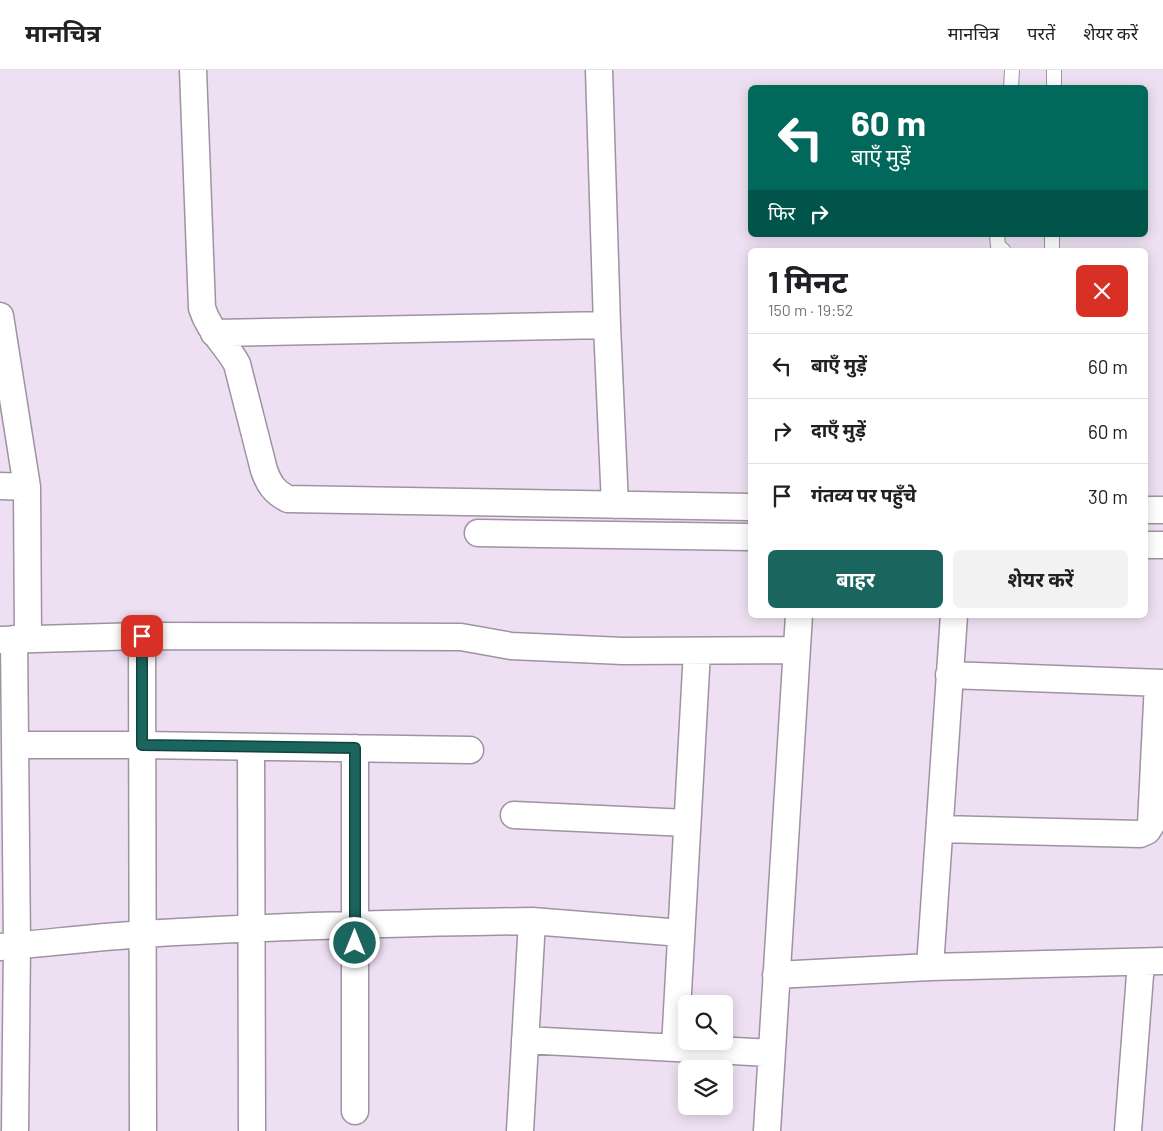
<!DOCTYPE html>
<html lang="hi">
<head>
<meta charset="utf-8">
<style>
	:root { --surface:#fff; --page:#f2f2f2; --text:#202124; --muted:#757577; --line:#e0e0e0; --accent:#1a655e }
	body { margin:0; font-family:Barlow,"Noto Sans Devanagari",sans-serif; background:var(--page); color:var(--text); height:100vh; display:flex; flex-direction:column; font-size:19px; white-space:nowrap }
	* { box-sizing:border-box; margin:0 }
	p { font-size:16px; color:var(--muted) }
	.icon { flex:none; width:28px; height:28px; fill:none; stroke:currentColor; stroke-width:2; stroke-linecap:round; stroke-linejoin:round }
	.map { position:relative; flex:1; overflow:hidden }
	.details { position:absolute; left:748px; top:178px; width:400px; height:370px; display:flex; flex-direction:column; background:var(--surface); border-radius:8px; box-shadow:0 2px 12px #0003 }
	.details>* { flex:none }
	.hud { position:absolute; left:748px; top:15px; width:400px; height:152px; border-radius:8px; box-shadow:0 2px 12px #0003; background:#00695c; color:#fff; overflow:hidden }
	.fabs { position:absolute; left:678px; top:925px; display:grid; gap:10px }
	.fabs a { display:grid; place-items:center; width:55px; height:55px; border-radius:8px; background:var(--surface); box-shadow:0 2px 12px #0003; font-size:25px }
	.pin { position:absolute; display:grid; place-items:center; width:42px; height:42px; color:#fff; margin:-21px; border-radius:10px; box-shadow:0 2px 8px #0006 }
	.me { position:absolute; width:55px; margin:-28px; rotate:0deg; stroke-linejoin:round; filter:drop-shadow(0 0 4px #0008) }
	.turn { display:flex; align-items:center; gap:18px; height:105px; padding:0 20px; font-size:22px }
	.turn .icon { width:65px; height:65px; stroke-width:2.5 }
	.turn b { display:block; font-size:35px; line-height:42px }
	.then { display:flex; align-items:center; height:48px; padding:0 20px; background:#0003; gap:10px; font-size:19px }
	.round { display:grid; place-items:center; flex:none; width:52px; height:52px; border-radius:8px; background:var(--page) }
	.summary { display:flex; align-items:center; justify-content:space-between; height:85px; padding:0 20px }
	h1 { font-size:30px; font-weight:700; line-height:38px }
	.action { display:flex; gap:10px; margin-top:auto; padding:10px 20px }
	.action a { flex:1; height:58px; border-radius:8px; background:var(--accent); color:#fff; font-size:20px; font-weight:700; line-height:58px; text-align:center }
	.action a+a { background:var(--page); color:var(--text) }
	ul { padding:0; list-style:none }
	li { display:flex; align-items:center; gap:15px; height:65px; padding:0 20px; border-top:1px solid var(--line) }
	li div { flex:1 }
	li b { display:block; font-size:19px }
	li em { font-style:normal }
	header { display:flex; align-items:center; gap:30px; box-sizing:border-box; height:70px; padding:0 25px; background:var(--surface); border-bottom:1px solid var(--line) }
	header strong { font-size:24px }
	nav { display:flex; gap:28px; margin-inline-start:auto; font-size:18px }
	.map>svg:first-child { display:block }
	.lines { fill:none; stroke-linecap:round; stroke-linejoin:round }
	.lane-casing { stroke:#9f92a2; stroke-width:16 }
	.street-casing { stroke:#9f92a2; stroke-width:29 }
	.lane { stroke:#fff; stroke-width:14 }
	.street { stroke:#fff; stroke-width:26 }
	.route-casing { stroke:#11423d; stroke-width:12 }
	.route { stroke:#1a655e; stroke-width:9 }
</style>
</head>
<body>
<header>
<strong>मानचित्र</strong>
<nav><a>मानचित्र</a><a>परतें</a><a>शेयर करें</a></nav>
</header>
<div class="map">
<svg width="1163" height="1061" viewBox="0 0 1163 1061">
	<rect width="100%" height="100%" fill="#eee0f2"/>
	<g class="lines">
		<g class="lane-casing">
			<path id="lane" d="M1011 18 1012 0
				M1054 18V0
				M997 165 998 176 1003 180
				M1052 180V165"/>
		</g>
		<g class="street-casing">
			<path id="street" d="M193 0 202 238C209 261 226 274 237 294L264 400C269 414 274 422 288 429L750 437
				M599 0 607 255 615 435
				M0 246 27 417 28 569
				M214 263 607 255
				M0 416 27 417
				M1145 440H1163
				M478 463 750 467
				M1145 475H1163
				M142 566 143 1061
				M14 569 17 875 15 1061
				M0 570 142 566 461 567 511 576 623 581 796 580
				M949 605 1163 613
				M15 675H142L470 680
				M251 677 252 1061
				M355 678V1041
				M514 745 687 753
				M940 759 1140 764 1147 761 1151 755 1158 613
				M532 851 681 863
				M0 877C48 873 96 867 144 864 273 856 402 853 532 851L520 1061
				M930 897 954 545
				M776 905 930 897 1163 891
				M525 970 771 983
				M675 977 697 581
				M767 1061 799 545
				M1128 1061 1141 892"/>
		</g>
		<use href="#lane" class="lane"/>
		<use href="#street" class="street"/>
	</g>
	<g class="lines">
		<g class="route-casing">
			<path id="route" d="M142 566V675L355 678V873"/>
		</g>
		<use href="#route" class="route"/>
	</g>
</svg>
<div class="fabs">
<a><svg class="icon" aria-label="search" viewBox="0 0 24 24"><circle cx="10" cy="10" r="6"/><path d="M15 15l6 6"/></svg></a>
<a><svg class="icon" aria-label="layers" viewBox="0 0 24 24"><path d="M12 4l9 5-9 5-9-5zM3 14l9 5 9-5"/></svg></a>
</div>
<div class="pin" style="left:142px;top:566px;background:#d93025"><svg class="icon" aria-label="arrive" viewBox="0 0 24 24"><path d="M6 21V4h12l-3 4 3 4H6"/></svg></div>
<svg class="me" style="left:355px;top:873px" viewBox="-20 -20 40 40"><circle r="17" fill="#1a655e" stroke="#fff" stroke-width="3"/><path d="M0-11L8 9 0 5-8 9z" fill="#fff"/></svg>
<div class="hud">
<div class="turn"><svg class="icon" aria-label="left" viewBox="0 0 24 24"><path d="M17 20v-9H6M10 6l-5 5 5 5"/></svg><div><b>60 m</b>बाएँ मुड़ें</div></div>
<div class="then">फिर<svg class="icon" aria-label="right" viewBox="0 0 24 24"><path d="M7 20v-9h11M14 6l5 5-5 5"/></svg></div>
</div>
<section class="details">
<div class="summary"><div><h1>1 मिनट</h1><p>150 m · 19:52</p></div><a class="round" style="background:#d93025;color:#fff"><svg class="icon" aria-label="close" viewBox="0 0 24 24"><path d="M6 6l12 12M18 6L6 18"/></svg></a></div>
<ul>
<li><svg class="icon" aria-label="left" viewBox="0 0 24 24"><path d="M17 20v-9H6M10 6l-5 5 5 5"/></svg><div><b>बाएँ मुड़ें</b></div><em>60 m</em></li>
<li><svg class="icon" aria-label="right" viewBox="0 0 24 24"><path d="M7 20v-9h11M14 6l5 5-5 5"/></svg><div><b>दाएँ मुड़ें</b></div><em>60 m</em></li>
<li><svg class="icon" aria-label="arrive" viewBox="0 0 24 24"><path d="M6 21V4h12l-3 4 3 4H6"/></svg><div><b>गंतव्य पर पहुँचे</b></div><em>30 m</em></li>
</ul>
<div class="action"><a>बाहर</a><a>शेयर करें</a></div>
</section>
</div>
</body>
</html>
